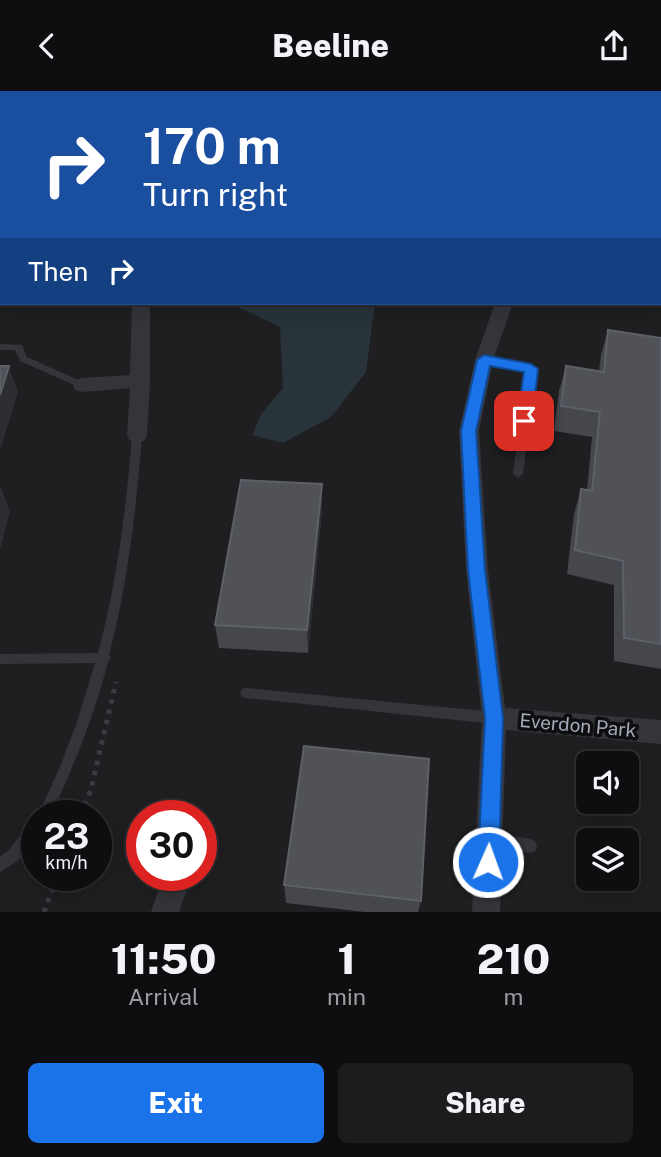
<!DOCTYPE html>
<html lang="en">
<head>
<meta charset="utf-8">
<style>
	:root { --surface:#0e0e10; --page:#1c1c1e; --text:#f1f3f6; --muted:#9b9c9f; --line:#2e2e30; --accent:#1a73e8 }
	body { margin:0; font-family:"Public Sans",sans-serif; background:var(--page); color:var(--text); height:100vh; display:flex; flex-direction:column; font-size:26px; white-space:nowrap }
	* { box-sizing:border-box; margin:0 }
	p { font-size:23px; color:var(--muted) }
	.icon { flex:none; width:38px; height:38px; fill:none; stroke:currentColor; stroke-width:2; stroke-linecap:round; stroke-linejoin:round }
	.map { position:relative; height:821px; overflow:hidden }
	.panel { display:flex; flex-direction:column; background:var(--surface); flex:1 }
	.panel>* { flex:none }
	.top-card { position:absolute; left:0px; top:0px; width:662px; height:214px; box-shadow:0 4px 18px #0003,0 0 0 2px var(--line); background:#1a4fa0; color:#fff; overflow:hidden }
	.fabs { position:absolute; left:576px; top:660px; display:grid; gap:14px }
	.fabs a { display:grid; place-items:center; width:63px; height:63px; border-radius:10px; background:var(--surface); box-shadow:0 4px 18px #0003,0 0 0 2px var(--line); font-size:35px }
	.speed { position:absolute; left:21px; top:709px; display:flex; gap:14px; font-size:35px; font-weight:700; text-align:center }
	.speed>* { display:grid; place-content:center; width:91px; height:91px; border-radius:50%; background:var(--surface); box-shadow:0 4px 18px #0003,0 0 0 2px var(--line); line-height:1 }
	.speed small { font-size:18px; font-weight:400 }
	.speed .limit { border:10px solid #d22; background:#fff; color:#111 }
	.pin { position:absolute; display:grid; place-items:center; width:60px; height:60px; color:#fff; margin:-30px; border-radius:14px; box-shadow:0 4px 10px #0006 }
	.me { position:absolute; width:77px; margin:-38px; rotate:2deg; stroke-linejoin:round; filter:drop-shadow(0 0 5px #0008) }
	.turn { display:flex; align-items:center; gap:24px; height:147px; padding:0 28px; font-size:32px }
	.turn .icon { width:91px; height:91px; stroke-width:2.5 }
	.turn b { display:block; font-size:49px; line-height:60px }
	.then { display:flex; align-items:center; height:66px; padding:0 28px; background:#0003; gap:14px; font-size:26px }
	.eta { display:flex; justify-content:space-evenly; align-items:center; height:119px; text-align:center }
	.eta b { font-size:42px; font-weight:800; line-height:49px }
	.cta { display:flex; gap:14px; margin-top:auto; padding:14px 28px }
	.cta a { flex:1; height:80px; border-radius:10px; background:var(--accent); color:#fff; font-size:28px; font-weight:800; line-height:80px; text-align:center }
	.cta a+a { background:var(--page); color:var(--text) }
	header { display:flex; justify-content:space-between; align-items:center; height:91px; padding:0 28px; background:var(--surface); font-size:32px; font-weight:800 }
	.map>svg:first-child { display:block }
	.built { fill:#1f1f22; fill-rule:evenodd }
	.water { fill:#28333a }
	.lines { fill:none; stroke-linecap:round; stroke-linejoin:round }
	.path-far1 { stroke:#3a3c42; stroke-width:3.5; stroke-dasharray:2.5 3.5; stroke-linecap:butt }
	.path { stroke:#3a3c42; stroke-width:5; stroke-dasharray:4.5 6; stroke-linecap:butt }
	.lane { fill:#34353b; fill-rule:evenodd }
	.street { fill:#34353b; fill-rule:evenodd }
	.wall { fill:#46474d }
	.shaded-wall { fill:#2d2e32 }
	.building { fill:#505258; stroke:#5d6067; stroke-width:2 }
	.route { fill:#1a73e8; stroke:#114b97; stroke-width:2 }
	.labels { text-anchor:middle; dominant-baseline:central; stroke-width:7; stroke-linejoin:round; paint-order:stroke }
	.street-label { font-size:19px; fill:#a3aab7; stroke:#0e0e10 }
</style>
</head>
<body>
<header><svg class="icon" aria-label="back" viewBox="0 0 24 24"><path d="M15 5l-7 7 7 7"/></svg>Beeline<svg class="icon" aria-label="share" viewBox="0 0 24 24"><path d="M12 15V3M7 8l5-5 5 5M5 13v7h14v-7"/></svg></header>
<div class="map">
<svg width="661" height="821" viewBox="0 0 661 821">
	<rect width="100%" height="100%" fill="#131315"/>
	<path class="built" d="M0 0H661V821H0ZM2 2H660V212H2ZM588 672H626V710H588ZM37 724H96V784H37ZM142 724H201V784H142ZM588 749H626V788H588Z"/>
	<path class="water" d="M229 212H375L366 281 331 326 283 352 252 344 262 322 283 297 280 236Z"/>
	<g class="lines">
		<path class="path-far1" d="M565 2 567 0"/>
		<path class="path" d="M81 724 91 698 116 591
			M44 821 58 784"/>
		<path class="lane" d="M180 0H186V1L179 2Z
			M0 253 22 254 27 266 85 292 87 294 82 297 79 296 20 270 15 259H0Z
			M484 266 531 275 536 278 523 383 518 387 513 383 526 280 481 271 479 269Z
			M137 341 142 345C136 419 128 492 109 564L111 567 108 571C94 625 74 675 51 724H38L59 678 76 634 95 572 0 573V563L98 562C117 491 126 418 132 345Z
			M246 597 494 621 498 623 500 627 498 631 494 633 246 607 242 606 240 602 242 598Z
			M37 728V745L19 769 0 781V766L9 759 32 729Z
			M489 740 530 748 535 750 537 755 535 760 530 762 489 754 484 752 482 747 484 742Z"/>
		<path class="street" d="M337 0H351L352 2H338Z
			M387 0H403L405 2H388Z
			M660 96 661 97V107L660 106Z
			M132 212H150V290L147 345 144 350H130L127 345 130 297 82 301 75 299 73 294 75 289 82 287 130 284Z
			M495 212H513L493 269 479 340 488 479 505 617 661 629V653L506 639 500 821H472L482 627 466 479 459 340 475 269Z
			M164 784H192L179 821H151Z"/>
	</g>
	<path class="wall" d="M661 117V176L660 175V118Z
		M608 239 661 247V578L614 570V494L567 483 574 423 581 398 587 399 592 346 554 340 559 300 566 275 599 280 601 264Z
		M322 418 308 562 219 557 215 534Z
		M284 794 421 810 418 821H365L286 812Z"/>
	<path class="shaded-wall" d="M104 0H123L124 2H103Z
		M2 112V146L0 148V114Z
		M9 275 18 301 0 360V304Z
		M322 393V418L308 562 307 539Z
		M1 396 10 421 0 459V398Z"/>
	<path class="building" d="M0 0H104L103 2H2V112L0 114Z
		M661 117V148L660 147V118Z
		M608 239 661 247V553L624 547 623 470 575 459 581 398 592 400 600 321 561 315 566 275 604 281Z
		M0 275H9L0 304Z
		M241 389 322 393 307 539 215 534Z
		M304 655 429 668 421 810 284 794Z"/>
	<path class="route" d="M484 264 531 273 538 278 532 330 524 336 517 330 524 281 490 275 476 340 485 479 503 627 499 771 496 779 488 782 481 779 478 771 485 627 468 479 461 340 477 269Z"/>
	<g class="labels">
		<g class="street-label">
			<text transform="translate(578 634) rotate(5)">Everdon Park</text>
		</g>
	</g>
</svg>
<div class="fabs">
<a><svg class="icon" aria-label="sound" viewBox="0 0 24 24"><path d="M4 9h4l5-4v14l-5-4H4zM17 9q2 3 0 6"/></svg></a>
<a><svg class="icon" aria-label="layers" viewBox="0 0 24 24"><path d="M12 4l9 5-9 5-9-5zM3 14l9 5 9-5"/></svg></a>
</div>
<div class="speed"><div>23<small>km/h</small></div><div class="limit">30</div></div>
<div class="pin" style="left:524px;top:330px;background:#d93025"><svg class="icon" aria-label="arrive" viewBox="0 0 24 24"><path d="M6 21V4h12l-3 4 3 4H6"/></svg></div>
<svg class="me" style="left:488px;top:771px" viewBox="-20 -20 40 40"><circle r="17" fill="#1a73e8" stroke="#fff" stroke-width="3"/><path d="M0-11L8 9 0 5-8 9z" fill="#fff"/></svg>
<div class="top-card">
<div class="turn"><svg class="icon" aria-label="right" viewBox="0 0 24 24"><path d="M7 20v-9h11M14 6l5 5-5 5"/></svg><div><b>170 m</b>Turn right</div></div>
<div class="then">Then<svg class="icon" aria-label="right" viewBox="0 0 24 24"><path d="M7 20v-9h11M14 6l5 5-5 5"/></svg></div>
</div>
</div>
<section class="panel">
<div class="eta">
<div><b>11:50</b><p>Arrival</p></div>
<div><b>1</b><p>min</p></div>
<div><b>210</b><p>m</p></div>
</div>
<div class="cta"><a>Exit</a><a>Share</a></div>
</section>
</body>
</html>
